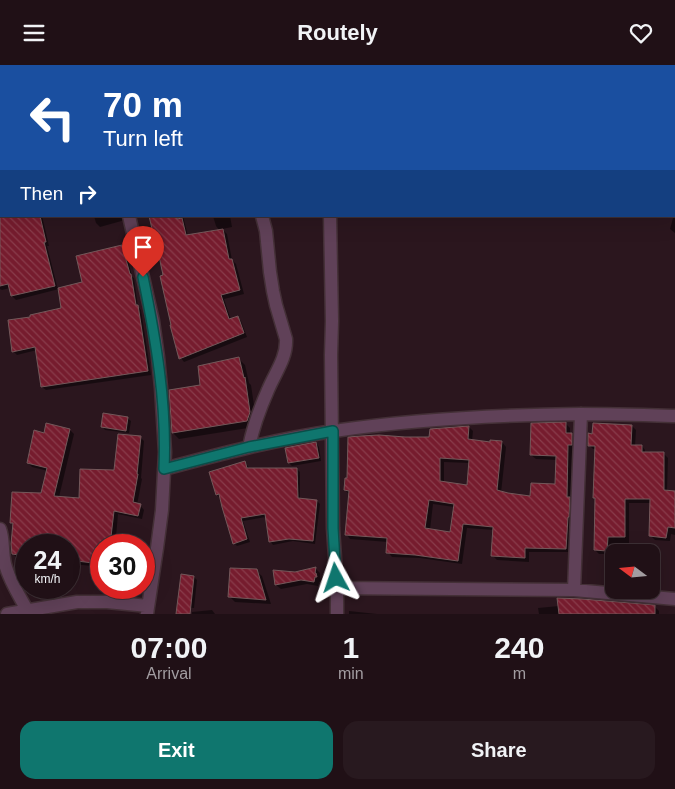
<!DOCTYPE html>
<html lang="en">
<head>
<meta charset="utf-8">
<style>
	:root { --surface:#201016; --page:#28191f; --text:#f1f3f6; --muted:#a29da1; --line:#3d3035; --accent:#0f766e }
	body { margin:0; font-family:Arial,sans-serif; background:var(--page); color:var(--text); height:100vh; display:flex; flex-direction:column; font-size:19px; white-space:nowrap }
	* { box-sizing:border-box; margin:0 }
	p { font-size:16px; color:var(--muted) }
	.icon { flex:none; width:28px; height:28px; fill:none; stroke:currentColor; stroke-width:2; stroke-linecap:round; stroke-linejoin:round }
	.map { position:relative; height:549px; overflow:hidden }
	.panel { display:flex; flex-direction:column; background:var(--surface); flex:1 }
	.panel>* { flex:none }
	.banner { position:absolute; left:0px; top:0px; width:675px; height:152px; box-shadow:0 5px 20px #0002,0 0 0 1px var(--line); background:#1a4fa0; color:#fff; overflow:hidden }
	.needle { width:32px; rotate:286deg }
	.tools { position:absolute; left:605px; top:479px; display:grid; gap:10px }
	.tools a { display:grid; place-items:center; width:55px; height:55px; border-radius:10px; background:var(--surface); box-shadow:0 5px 20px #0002,0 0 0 1px var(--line); font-size:25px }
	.speed { position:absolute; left:15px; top:469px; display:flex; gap:10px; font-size:25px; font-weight:700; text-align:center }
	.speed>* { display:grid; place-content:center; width:65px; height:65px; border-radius:50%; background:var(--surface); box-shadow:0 5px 20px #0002,0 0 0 1px var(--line); line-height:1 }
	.speed small { font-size:12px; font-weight:400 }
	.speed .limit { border:8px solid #d22; background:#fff; color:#111 }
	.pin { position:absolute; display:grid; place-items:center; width:42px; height:42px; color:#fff; margin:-51px -21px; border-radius:50% 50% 50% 0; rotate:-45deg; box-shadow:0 0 5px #0007 }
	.pin .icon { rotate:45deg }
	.me { position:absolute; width:55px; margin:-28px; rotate:355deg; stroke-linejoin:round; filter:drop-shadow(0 0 4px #0008) }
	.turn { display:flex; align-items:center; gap:18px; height:105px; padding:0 20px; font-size:22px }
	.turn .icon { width:65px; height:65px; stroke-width:2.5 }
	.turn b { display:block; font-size:35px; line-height:42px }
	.then { display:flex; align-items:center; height:48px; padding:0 20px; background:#0003; gap:10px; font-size:19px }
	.eta { display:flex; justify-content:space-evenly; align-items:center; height:85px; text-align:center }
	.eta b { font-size:30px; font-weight:600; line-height:35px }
	.cta { display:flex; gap:10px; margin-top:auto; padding:10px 20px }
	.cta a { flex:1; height:58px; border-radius:15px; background:var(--accent); color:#fff; font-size:20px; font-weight:600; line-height:58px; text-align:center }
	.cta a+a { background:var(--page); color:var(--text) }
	header { display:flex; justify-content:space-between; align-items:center; height:65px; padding:0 20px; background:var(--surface); font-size:22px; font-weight:600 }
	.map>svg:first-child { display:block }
	.shadow { fill:#0007; fill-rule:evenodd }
	.building { fill:url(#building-back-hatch); stroke:#73585a; fill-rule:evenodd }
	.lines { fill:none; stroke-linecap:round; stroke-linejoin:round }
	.lane-casing { stroke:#443037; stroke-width:9 }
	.street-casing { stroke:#443037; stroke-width:15 }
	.lane { stroke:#604158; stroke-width:6 }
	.street { stroke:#604158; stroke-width:12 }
	.route-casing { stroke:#0a4d48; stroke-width:12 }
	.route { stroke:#0f766e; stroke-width:9 }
</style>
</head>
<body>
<header><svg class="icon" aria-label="menu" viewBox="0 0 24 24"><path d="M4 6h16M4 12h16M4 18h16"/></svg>Routely<svg class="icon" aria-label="heart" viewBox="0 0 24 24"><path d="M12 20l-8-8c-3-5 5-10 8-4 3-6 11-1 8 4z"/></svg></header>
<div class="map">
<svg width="675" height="549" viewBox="0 0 675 549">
	<defs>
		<pattern id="building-back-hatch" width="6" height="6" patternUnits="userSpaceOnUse" patternTransform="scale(1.25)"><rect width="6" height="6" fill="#761c2e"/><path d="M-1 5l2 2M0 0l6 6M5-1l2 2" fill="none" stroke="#893c4b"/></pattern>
	</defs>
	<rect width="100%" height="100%" fill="#2b161e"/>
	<path class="shadow" d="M0 0H62L63 1H1V110L0 111Z
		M122 0H177L178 1H123Z
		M282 0H311L313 1H283Z
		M529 0H579L580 1H529Z
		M674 48H675V75L674 74Z
		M0 142H1V151H42L49 181H47L58 225 83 218 122 181 126 185 132 212 134 213 138 242 141 245 151 310 46 325 42 322 37 285 17 290 13 286 31 253 62 244 59 224 16 235 12 231 10 223 2 225 0 224Z
		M675 146V168L670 164Z
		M94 151H126L125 155 100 162 96 158Z
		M150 151H183L188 171 220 166 216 161 213 151H230L232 162 222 164 227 169 232 195 236 199 244 229 224 234 231 255 237 252 241 256 247 272 184 297 181 293 172 261 165 211Z
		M239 294 245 300 249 318 251 320 256 354 254 362 179 374 173 368 202 321Z
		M127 353 131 356 129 368 105 365 102 361Z
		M566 359 570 363V369L576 374V384H572L571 435 573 438 570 487H529V497L497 495 492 490 494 465 467 463 462 499 420 493 392 492 388 487V477L350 474 346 469 350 430 345 425 430 374 469 362 473 366 472 376 491 378 502 377 506 382 501 428 532 432 557 420V395L536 394 531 390ZM444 397 470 398 468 421 444 418ZM433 439 454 442 451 468 430 465Z
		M47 360 70 365 74 369 59 432 80 435 115 406 140 372 144 376 141 413 142 414 137 440H140L144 445 142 454 118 449 116 472 138 474 142 479V480H101V502L73 499 72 501 69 500V480H26V494L17 493 13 489 14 460 12 457 42 430 48 406 32 402 28 398 45 369Z
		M632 361 636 365 635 381H642L645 385V388L664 389 668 393 667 426 675 427V470L671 469 670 476 655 475 651 471V438H629V488H614V489H599L595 485 596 434 594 432 596 384H593L589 380Z
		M316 378 319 382 321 396 292 401 289 398Z
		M245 398 248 401 249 404H297L300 407V434L317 436 320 439 315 479 293 476 273 480 270 476 266 452 243 456 250 477 237 481 234 478 220 433 217 430 211 408Z
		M316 504 320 508V513L321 516 319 517 318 521 307 519 281 524 276 520 295 508Z
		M256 506 262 511 271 539 235 537 230 532Z
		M194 512 197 515 194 543 182 542Z
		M559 541 655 542 659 546V549H539L538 543Z
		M212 545 215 549H192V547Z
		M349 546 377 549H349Z"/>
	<path class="building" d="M0 151H40L46 177H44L55 221 11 231 8 219 0 221Z
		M149 151H177V154L182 153 186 170 223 164 229 194H232L240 225 221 230 229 254 238 251 244 268 179 294 170 260H171L160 211 163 210 155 172H154Z
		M122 180 130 209H131L136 240H138L148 306 41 322 35 282 12 287 8 255 30 252V250L61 243 58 223 82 217 76 191Z
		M239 292 244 313 245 312 250 347 247 356 172 368 169 325 200 320 198 301Z
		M103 348 128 352 126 366 101 362Z
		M566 357V368H572V380H568L567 432H570L569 452H568L566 484 525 483V493L491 491 493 462 463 459 458 496 415 490 386 488 387 473 345 470 349 426 344 425 345 413H347L348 372 361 371 379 370 405 372H429L430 364 469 361 468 374 490 377V375L502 376 497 425 508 428 530 431 531 418 555 419 556 391 530 390 531 358ZM440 393 469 395 467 420 440 416ZM429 435 454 439 450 467 425 463Z
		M46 358 70 364 54 431 79 433 80 404 114 405 118 369 141 371 137 409H138L133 437 141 439 138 451 114 446 110 480H101V499L69 495V480H26V491L12 489 11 479 13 458H10L12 427 41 428 47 403 27 398 34 365 44 368Z
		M593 358 632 360 631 380H642V387H664V425L675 426V463L668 462 666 473 649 471 650 434H625V472H608L607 486 594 485 595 433H593L595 381H588V368L592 369Z
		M316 377 319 393 288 398 285 383Z
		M245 396 247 403H297L298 433 317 435 313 476 289 474 269 477 265 449 241 453 247 474 233 479 222 442 219 429 216 430 209 407Z
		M316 502 315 508H316L317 512H315L314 517 301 515 275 520 273 505 295 507Z
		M230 503 257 504 266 535 228 532Z
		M181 509 194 511 190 549H176Z
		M557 533 582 534 655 540V549H559Z"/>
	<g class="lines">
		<g class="lane-casing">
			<path id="lane" d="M674 116H675"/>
		</g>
		<g class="street-casing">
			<path id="street" d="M89 0V1
				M211 0 214 1
				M258 1 259 0
				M375 1 376 0
				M129 151 153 256 158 292 161 323 165 387 162 445 157 483 147 549
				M330 151 332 256 331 290 333 463 337 523V549
				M249 382C253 362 260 343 268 325 275 308 287 293 286 274L276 240 273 226 270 207 266 166 262 151
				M164 404C220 389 277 374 334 366 416 354 498 350 580 349 612 349 643 350 675 351
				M0 464C4 475 2 487 5 499 9 515 19 530 27 545
				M337 523 574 525 675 534
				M574 525 581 349
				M7 549 77 537H107L148 541"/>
		</g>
		<use href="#lane" class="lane"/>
		<use href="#street" class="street"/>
	</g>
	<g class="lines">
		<g class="route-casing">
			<path id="route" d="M143 212C156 275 167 339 164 404L249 382 333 366V463L336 513"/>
		</g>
		<use href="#route" class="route"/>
	</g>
</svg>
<div class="tools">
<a><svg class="needle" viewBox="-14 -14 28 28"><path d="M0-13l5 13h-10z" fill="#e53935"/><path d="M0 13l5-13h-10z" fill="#a29da1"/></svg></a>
</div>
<div class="speed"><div>24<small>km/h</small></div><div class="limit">30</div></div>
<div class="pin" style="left:143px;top:212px;background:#d93025"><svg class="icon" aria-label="arrive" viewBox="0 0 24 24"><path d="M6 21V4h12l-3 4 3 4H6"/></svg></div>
<svg class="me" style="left:336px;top:513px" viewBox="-20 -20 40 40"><path d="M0-17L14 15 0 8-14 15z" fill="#0f766e" stroke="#fff" stroke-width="4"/></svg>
<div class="banner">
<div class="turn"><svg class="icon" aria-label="left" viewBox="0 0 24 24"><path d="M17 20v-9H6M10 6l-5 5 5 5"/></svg><div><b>70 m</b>Turn left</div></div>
<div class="then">Then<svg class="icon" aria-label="right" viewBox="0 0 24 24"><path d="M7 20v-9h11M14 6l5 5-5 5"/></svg></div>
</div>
</div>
<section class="panel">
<div class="eta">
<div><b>07:00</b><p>Arrival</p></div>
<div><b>1</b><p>min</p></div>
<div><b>240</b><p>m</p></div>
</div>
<div class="cta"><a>Exit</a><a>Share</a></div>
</section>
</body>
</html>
